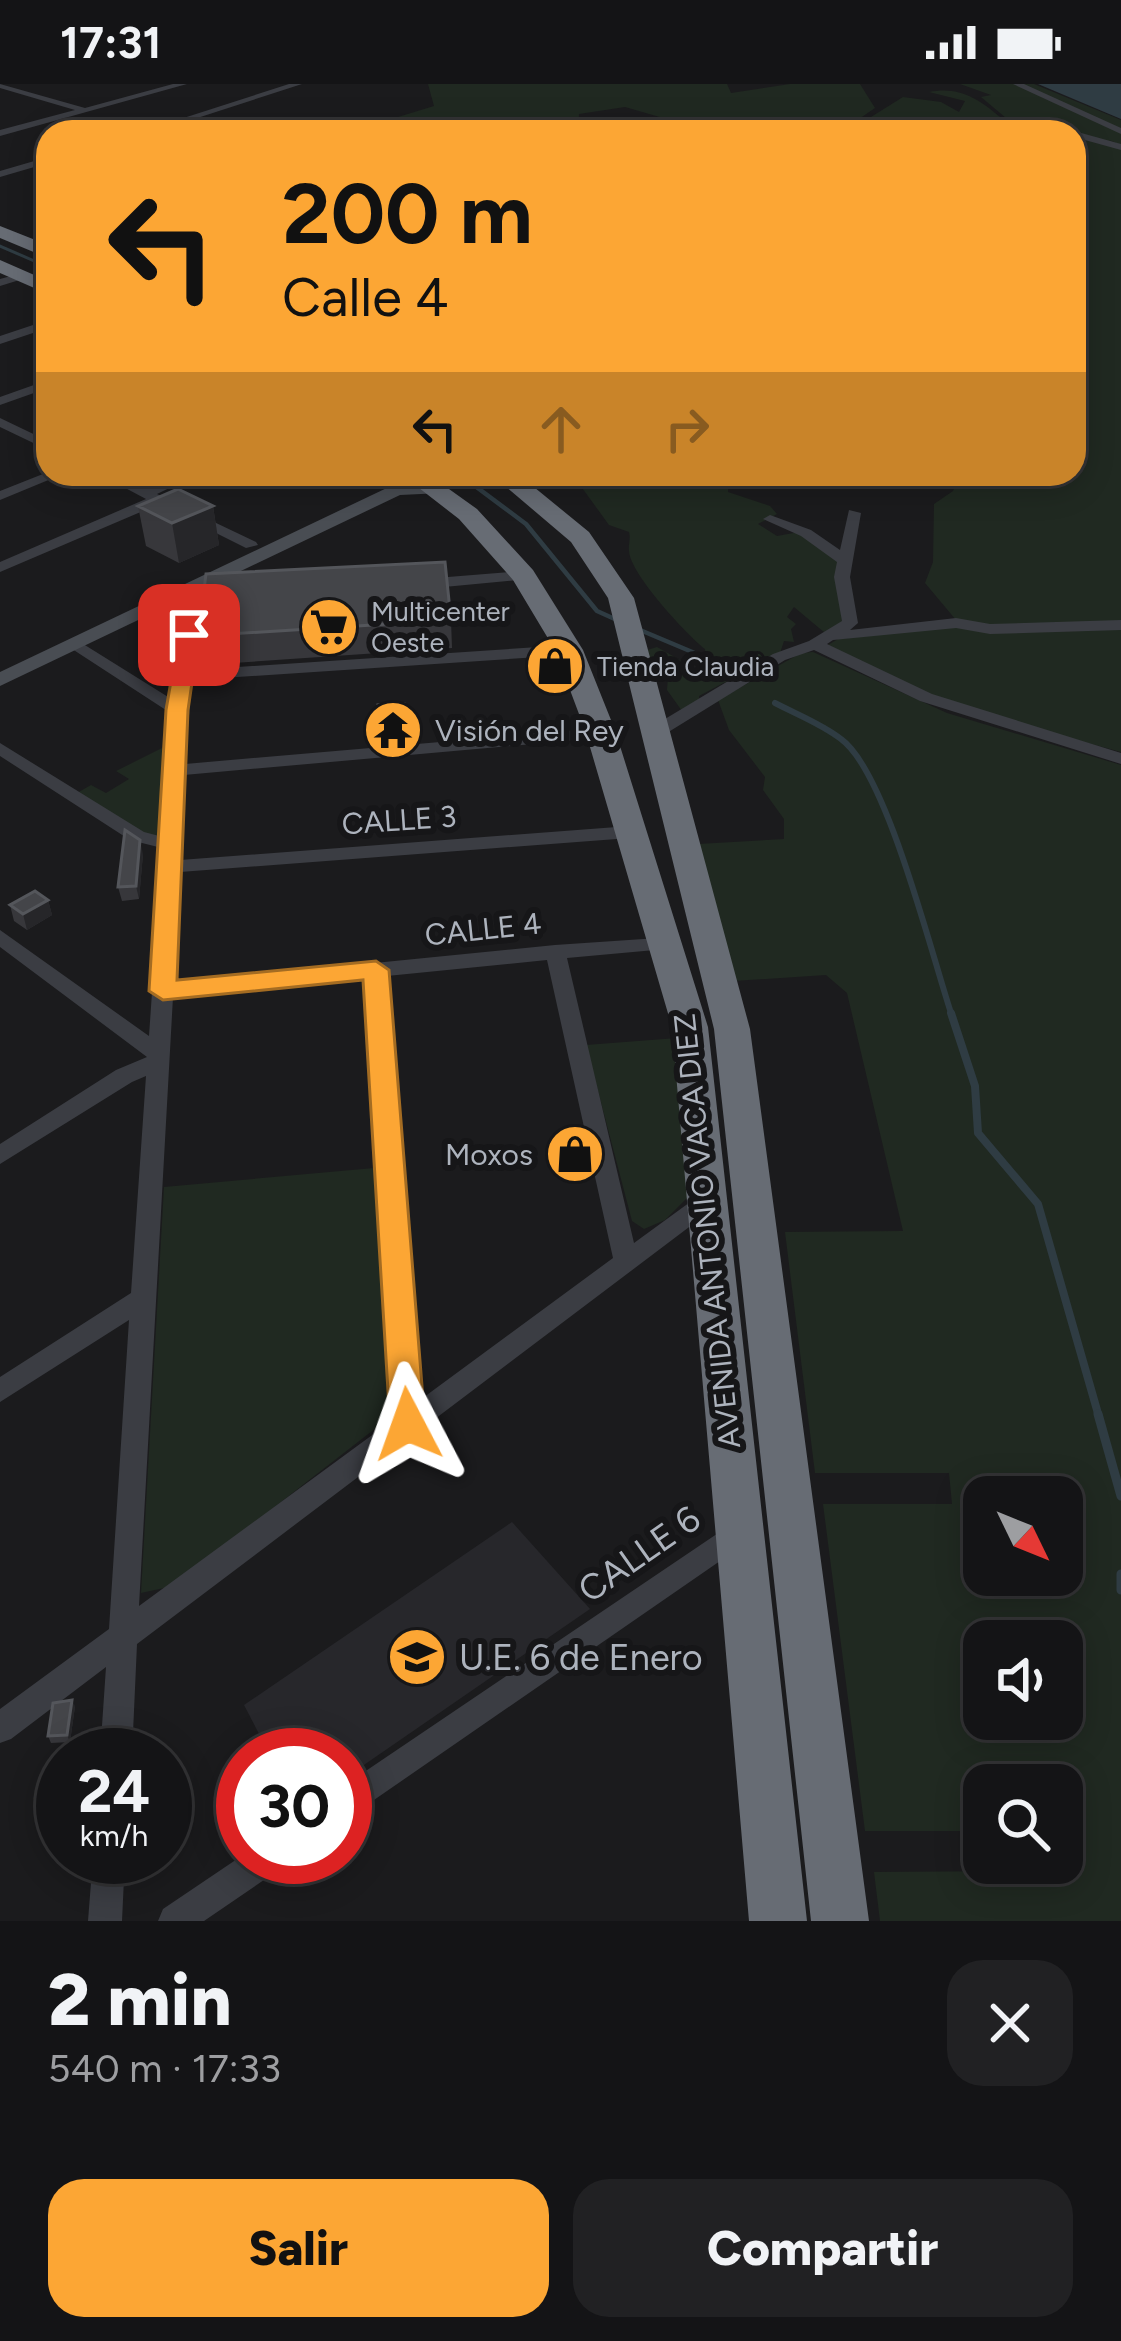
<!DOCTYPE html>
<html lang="es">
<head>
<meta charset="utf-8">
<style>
	:root { --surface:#141416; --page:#212123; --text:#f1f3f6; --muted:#9d9ea1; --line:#333335; --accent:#fca634 }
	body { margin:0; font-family:Figtree,sans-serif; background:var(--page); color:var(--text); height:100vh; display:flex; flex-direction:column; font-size:45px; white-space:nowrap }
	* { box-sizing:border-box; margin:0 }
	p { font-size:39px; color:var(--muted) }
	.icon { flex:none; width:66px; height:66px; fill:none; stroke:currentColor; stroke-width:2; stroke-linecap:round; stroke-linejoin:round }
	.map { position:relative; height:1837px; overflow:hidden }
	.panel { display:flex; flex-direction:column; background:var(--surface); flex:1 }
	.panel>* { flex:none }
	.banner { position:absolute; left:36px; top:36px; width:1050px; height:366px; border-radius:36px; box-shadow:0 6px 30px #0003,0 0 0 3px var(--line); background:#fca634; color:#111; overflow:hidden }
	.needle { width:78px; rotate:133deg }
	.buttons { position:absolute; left:963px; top:1392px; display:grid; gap:24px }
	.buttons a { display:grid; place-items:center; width:120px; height:120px; border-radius:24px; background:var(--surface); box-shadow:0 6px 30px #0003,0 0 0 3px var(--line); font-size:60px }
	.speed { position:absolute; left:36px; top:1644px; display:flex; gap:24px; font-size:60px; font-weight:700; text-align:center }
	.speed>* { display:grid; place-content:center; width:156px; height:156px; border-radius:50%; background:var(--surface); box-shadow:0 6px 30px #0003,0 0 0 3px var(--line); line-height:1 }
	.speed small { font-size:30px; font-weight:400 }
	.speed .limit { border:18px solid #d22; background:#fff; color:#111 }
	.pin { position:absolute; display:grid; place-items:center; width:102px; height:102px; color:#fff; margin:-51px; border-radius:24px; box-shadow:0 6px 18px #0006 }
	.me { position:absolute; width:132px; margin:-66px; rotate:356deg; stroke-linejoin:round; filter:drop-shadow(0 0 9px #0008) }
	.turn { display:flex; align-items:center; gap:42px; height:252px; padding:0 48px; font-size:54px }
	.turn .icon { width:156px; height:156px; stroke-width:2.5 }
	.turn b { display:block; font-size:84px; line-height:102px }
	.lanes { display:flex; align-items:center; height:114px; padding:0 48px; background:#0003; justify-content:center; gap:60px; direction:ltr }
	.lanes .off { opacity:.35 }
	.round { display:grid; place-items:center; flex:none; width:126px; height:126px; border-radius:36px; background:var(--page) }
	.summary { display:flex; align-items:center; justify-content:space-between; height:204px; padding:0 48px }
	h1 { font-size:72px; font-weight:800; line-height:90px }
	.cta { display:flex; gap:24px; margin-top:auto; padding:24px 48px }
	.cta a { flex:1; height:138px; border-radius:36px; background:var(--accent); color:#111; font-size:48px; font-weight:800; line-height:138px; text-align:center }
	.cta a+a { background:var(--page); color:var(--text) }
	.status { display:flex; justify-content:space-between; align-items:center; height:84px; padding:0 60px; background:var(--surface); direction:ltr }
	.status svg { height:33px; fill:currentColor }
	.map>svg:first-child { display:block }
	.built { fill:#27272b }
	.green { fill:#202921; fill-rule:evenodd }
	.water { fill:#2f3c43 }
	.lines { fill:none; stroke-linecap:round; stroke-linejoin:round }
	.stream-far4 { stroke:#2f3c43; stroke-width:3 }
	.stream-far3 { stroke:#2f3c43; stroke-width:4.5 }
	.stream-far2 { stroke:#2f3c43; stroke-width:6 }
	.stream-far1 { stroke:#2f3c43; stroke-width:8 }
	.stream { stroke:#2f3c43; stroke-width:9 }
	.street { fill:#3b3d43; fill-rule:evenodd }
	.secondary { fill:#494d53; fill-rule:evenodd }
	.highway { fill:#676c74; fill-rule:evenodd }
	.wall { fill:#37373b }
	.shaded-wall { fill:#262629 }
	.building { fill:#444549; stroke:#54565b; stroke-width:3 }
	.route { fill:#fca634; stroke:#a46c22; stroke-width:3 }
	.labels { text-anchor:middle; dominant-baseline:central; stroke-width:12; stroke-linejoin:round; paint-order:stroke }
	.far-poi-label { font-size:27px; fill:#adb3bd; stroke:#161618; text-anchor:start }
	.poi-label { font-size:30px; fill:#adb3bd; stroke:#161618; text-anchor:start }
	.street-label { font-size:30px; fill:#adb3bd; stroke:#161618 }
	.near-street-label { font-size:36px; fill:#adb3bd; stroke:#161618 }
	.near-poi-label { font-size:36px; fill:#adb3bd; stroke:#161618; text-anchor:start }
</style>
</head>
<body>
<div class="status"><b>17:31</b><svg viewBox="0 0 49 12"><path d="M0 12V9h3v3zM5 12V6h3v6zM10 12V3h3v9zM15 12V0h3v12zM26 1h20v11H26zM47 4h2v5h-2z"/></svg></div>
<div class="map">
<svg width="1121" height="1837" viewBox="0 0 1121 1837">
	<rect width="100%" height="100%" fill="#1b1b1d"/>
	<path class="built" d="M512 1438 590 1525 345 1694V1671H270L244 1621Z"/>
	<path class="green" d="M428 0H727L731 9 790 0H860L875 24 840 48H671L677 38 625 23 579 30 578 48H349L434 22Z
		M960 0H1034L1121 36V45L1047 12 1121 49V61L1109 56 1121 64V539L990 543 956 536 925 499 933 478 934 420 953 407 960 390H1074V48H909L975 37 899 48H847L903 13 941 18 959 28 965 17 929 8C958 2 978 14 1000 33L983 38 999 45 990 38 1006 34 981 13 991 11Z
		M572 390H728V408L770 422 777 430 758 440 777 452 799 448 838 476 843 538 825 549 794 523 787 533 796 540 791 545 794 558 784 557 780 569 699 612V619L682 627 667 606 668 593 651 579 647 566 657 563 696 585 706 579 705 565C688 552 630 490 629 467 628 461 631 455 629 448L609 441Z
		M950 543H1121V668L941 619 828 561 838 555Z
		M813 568 947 629 1121 681V1837H880L874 1788 1038 1787 1035 1779H1062V1701H984V1747H865L823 1420H952L949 1389H815L785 1148 903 1147 847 909 826 891 733 897 698 760 784 755V735L763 706 765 693 729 646 718 616 801 569ZM984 1413H1062V1491H984ZM984 1557H1062V1635H984Z
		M168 661 160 752 153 755 77 709 91 701 106 709 129 695 116 687Z
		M677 954 688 1113 665 1136 644 1145 632 1137 586 961Z
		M374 1084 390 1333 173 1502 141 1509 164 1103Z"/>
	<path class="water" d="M1038 0H1121V35Z"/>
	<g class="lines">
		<path class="stream-far4" d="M0 162 48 183"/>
		<path class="stream-far3" d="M459 390 526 440 597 527 617 536
			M640 546 716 578"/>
		<path class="stream-far2" d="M775 619C796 630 822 640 841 655 887 688 932 873 952 932"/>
		<path class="stream-far1" d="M951 929 975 1002 978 1049 1038 1120 1099 1333"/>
		<path class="stream" d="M1098 1330 1121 1412
			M1121 1490V1506"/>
		<path class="street" d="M0 0 85 24 173 0H187L0 52V46L75 26 0 4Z
			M289 0H302L154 48H140Z
			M1013 0H1024L1121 44V50Z
			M986 34 1009 43 1053 48H1004L983 39Z
			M1074 47 1121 60V66L1074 53 1071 48Z
			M48 73V79L0 93V87Z
			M22 189 26 190V194L0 202V195Z
			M48 236V244L0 260V252Z
			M48 296V304L0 321V313Z
			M0 334 48 357V366L0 343Z
			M48 388 63 390 0 416V407Z
			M99 390H117L146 404 179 390H198L157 410 170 416V422L157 421 0 488V478L146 415Z
			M849 426 861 429 850 493 858 539 850 546 956 534 990 540 1121 536V546L990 550 956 544 833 556 827 560 932 610 1121 669V680L920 617 814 566 785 576 662 652H650V644L773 570 809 557 842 537 834 493 837 478 801 452 763 435 770 431 811 446 840 466Z
			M193 428 256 458 258 461 246 464 188 435V429Z
			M524 487 532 492 529 495 423 505 415 500 423 495Z
			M200 496 208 501 193 586 569 561 577 566 569 571 192 596 185 680 601 644 610 649 601 654 184 691 180 776 630 742 639 748 630 754 180 788 174 899 555 861 673 853 676 858 673 863 666 865 567 874 634 1159 697 1113 705 1110 713 1113 717 1119 713 1125 137 1560 132 1671H100L106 1583 11 1655 0 1659V1625L109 1545 129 1236 0 1318V1293L131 1209 146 992 132 998 0 1080V1060L116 986 147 973 0 863V846L149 952 162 764 130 756 0 672V659L144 748 163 753 172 630 66 561 74 556 80 558 173 616 176 596 172 592 177 588 192 501ZM547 876 613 1174 420 1316 387 892ZM366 894 394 1335 139 1522 173 913Z
			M739 1435 749 1439 753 1448 749 1457 345 1736V1701Z
			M243 1771 284 1773 280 1785 204 1837H158L163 1825Z
			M93 1773H125L122 1837H88Z"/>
		<path class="secondary" d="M436 400 442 401V409L400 411 0 602V588L391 402Z"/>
		<path class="highway" d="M0 142 48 161V174L0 154Z
			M0 176 48 197V210L0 189Z
			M401 390H428L477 425 533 486 583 566 615 646 708 943 807 1837H749L672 943 585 646 555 566 513 496 459 435Z
			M491 390H518L589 448 634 514 750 945 869 1837H811L714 945 608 514 571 458Z"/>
	</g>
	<path class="wall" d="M138 422H213L219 461 179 479 146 462Z
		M451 536 452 564 203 581 198 552Z
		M404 620 407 656 380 658 378 621Z
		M143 770 139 815 122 817 118 803Z
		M48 816 52 831 27 846 14 837 10 821Z
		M75 1622 70 1658 51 1659 48 1652Z"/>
	<path class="shaded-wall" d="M213 422 219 461 179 479 172 439Z
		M140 756 143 770 139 815 136 802Z
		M48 816 52 831 27 846 23 830Z
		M72 1616 75 1622 70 1658 67 1651Z"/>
	<path class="building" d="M178 405 213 422 172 439 138 422Z
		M445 478 451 536 198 552 206 490Z
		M404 620 405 641 379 643 378 621Z
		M125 746 140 756 136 802 118 803Z
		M35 807 48 816 23 830 10 821Z
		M72 1616 67 1651 48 1652 53 1619Z"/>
	<path class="route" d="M189 545 199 551 188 626 177 896 376 877 389 886 425 1340 420 1351 408 1355 395 1351 390 1340 363 896 163 916 149 907 166 626 179 551Z"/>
	<defs>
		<g id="supermarket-disc" transform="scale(3)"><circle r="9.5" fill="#fca634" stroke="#161618"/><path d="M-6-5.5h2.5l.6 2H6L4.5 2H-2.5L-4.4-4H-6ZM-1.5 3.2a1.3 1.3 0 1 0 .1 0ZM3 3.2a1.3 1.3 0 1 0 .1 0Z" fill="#111"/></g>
		<g id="shop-disc" transform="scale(3)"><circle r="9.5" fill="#fca634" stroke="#161618"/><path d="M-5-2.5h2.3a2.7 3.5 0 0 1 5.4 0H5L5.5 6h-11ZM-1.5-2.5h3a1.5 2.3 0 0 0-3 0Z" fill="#111"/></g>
		<g id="temple-disc" transform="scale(3)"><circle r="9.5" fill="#fca634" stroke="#161618"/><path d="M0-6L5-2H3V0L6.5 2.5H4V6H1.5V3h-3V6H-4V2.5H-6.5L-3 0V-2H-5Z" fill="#111"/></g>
		<g id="school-disc" transform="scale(3)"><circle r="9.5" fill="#fca634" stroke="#161618"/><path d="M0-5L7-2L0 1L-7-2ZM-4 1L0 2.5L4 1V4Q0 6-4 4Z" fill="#111"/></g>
	</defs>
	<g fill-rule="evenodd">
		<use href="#supermarket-disc" x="329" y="543"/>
		<use href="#shop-disc" x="555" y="582"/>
		<use href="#temple-disc" x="393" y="646"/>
		<use href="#shop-disc" x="575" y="1070"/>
		<use href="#school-disc" x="417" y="1573"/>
	</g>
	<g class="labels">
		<g class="far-poi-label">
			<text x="371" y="527">Multicenter<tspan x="371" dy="31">Oeste</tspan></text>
			<text x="597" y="582">Tienda Claudia</text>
		</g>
		<g class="poi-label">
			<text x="435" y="646">Visión del Rey</text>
			<text x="533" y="1070" text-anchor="end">Moxos</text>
		</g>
		<g class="street-label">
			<text transform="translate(399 736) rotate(-4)">CALLE 3</text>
			<text transform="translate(483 845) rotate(-6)">CALLE 4</text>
			<text transform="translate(707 1147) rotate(-96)">AVENIDA ANTONIO VACA DIEZ</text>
		</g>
		<g class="near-street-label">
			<text transform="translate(639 1470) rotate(-35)">CALLE 6</text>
		</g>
		<g class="near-poi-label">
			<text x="459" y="1573">U.E. 6 de Enero</text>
		</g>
	</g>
</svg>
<div class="buttons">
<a><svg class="needle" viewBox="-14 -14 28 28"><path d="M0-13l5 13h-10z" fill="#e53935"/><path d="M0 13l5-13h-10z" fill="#9d9ea1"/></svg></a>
<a><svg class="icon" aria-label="sound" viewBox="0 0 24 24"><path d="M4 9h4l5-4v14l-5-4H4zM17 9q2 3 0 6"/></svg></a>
<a><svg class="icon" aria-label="search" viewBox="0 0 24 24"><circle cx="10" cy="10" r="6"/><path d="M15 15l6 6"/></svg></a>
</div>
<div class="speed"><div>24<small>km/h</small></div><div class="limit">30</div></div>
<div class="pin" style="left:189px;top:551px;background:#d93025"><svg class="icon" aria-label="arrive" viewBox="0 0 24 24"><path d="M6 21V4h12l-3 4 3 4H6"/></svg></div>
<svg class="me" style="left:408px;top:1340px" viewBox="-20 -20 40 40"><path d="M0-17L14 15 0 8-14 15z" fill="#fca634" stroke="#fff" stroke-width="4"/></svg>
<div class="banner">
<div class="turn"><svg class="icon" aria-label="left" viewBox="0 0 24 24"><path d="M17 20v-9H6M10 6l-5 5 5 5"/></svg><div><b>200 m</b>Calle 4</div></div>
<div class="lanes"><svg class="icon" aria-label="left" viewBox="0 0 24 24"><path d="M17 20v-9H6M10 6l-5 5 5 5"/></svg><svg class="icon off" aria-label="ahead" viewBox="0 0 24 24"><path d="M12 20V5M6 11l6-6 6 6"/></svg><svg class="icon off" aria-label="right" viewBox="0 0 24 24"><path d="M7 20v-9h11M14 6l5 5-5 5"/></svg></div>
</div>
</div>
<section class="panel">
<div class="summary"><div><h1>2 min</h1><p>540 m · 17:33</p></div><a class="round"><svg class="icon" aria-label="close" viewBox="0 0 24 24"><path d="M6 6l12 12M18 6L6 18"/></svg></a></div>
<div class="cta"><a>Salir</a><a>Compartir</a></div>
</section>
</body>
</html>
